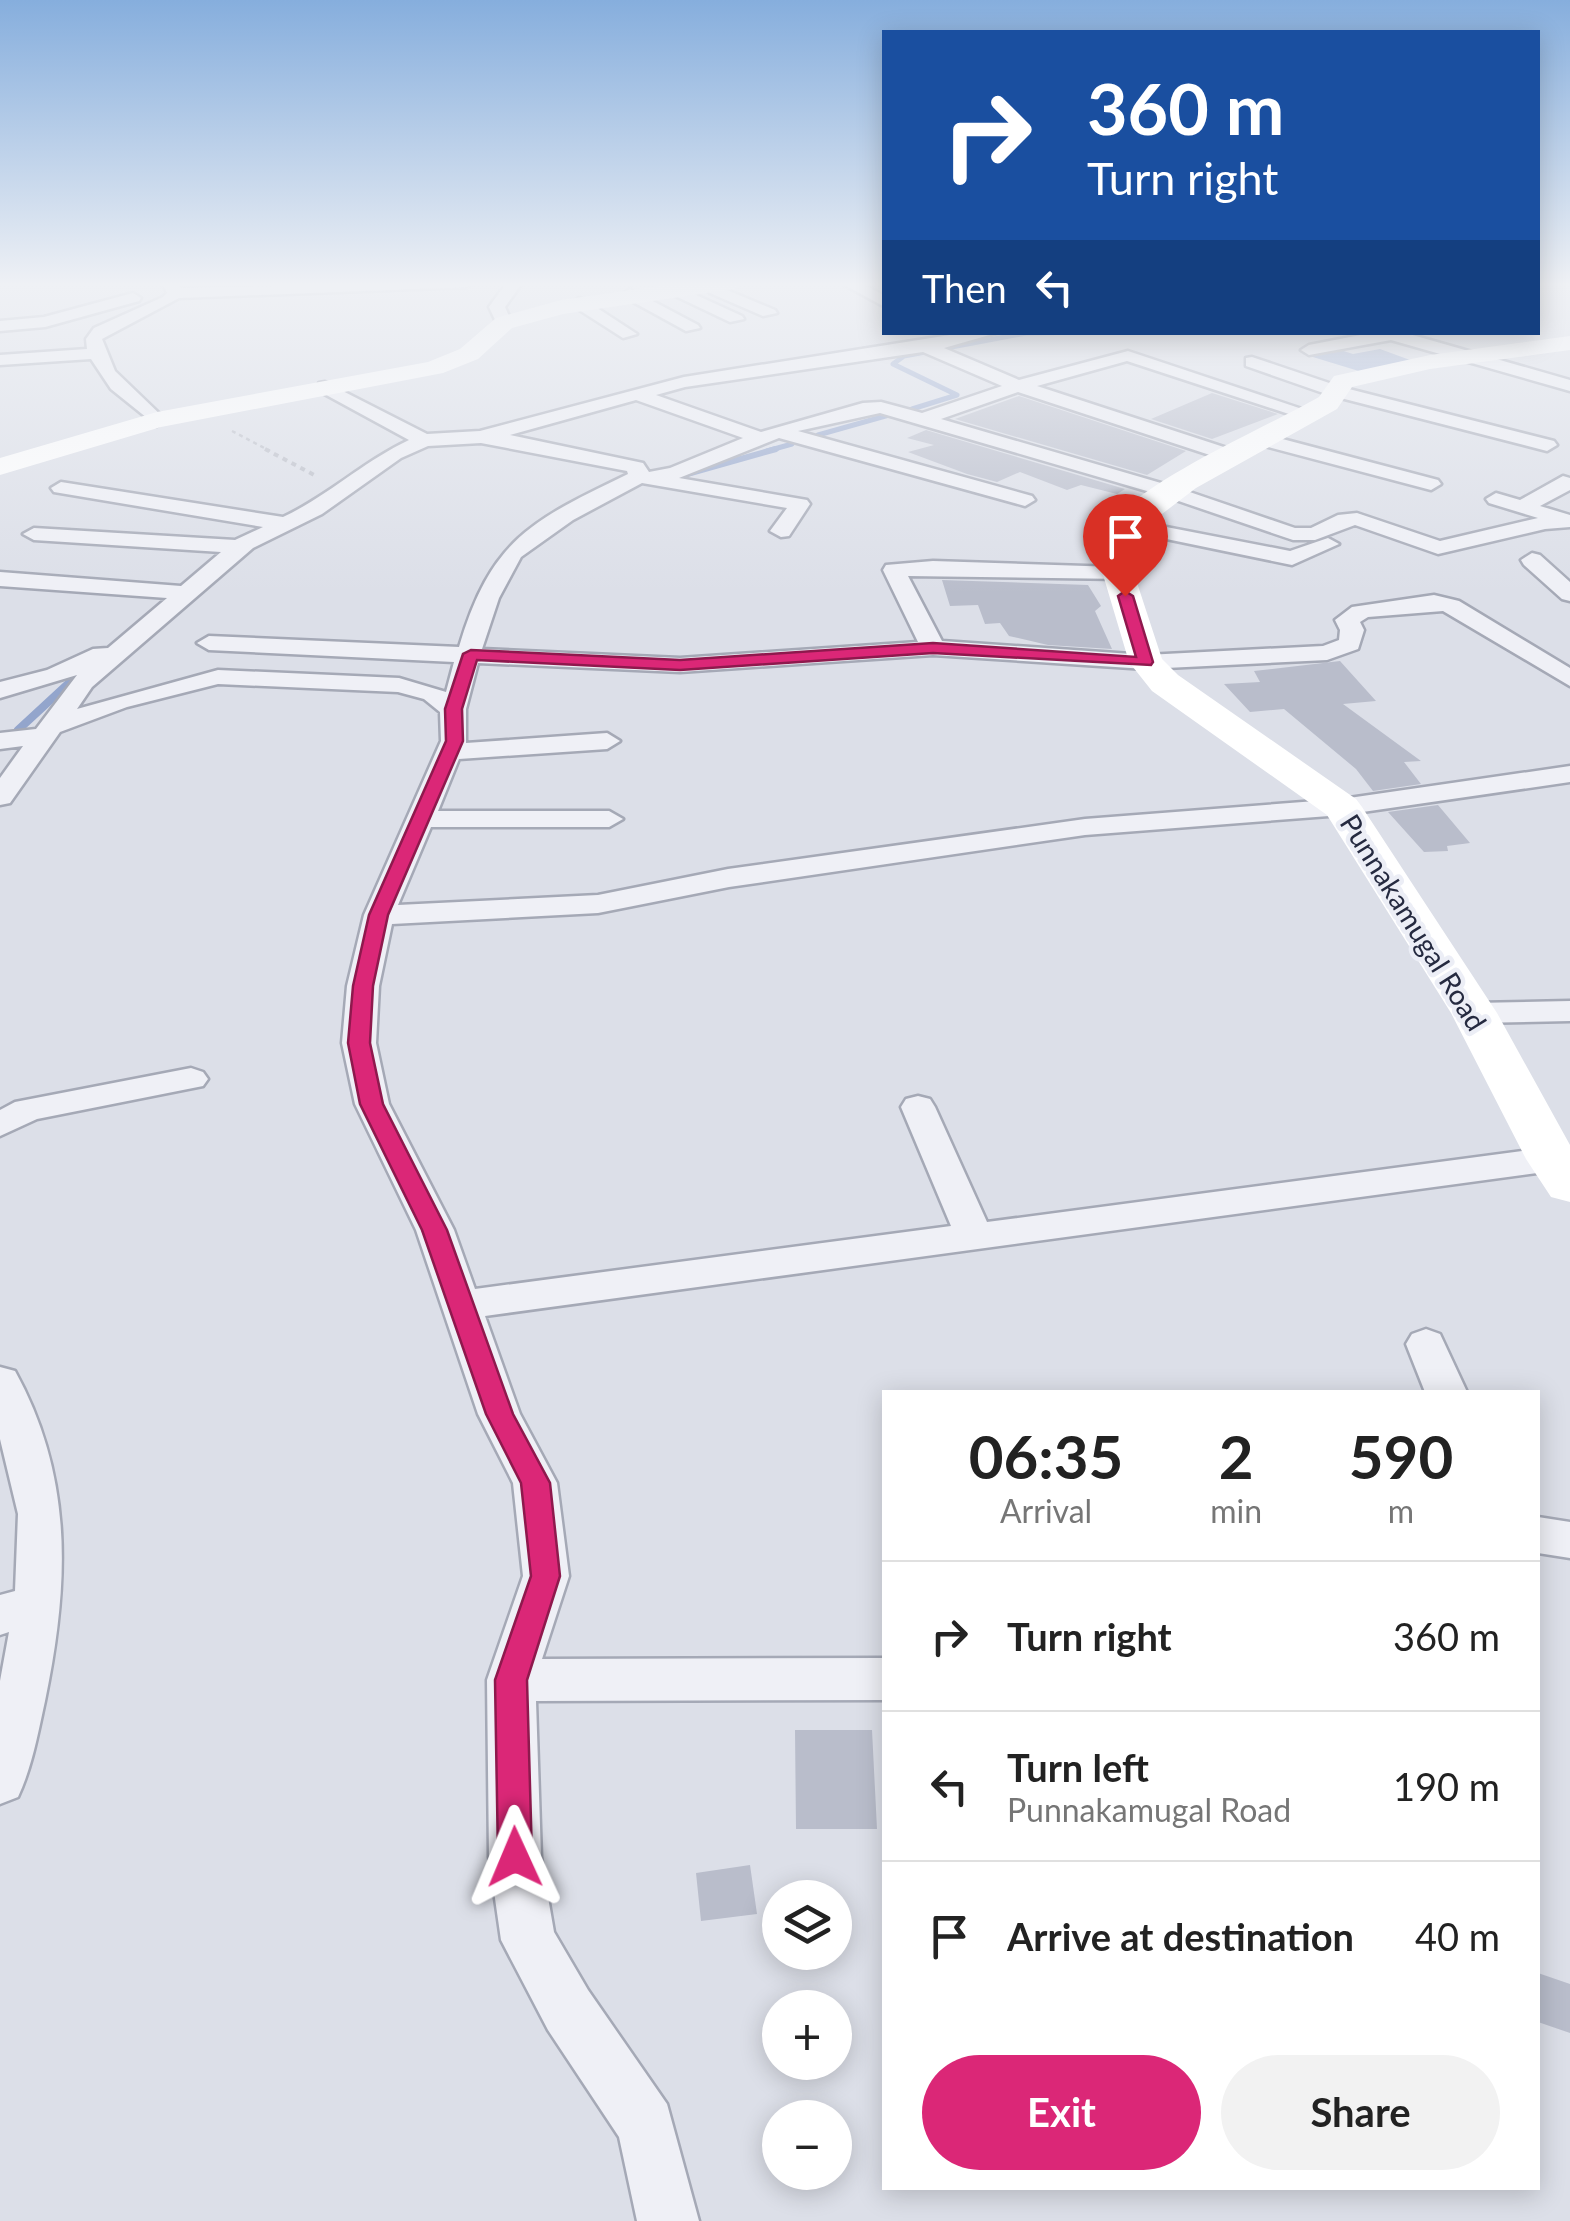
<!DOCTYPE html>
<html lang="en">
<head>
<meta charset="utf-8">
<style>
	:root { --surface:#fff; --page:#f2f2f2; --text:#222; --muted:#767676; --line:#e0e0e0; --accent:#db2777 }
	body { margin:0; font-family:Lato,sans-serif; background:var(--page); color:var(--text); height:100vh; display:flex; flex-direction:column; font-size:38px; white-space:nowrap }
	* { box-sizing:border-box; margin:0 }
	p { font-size:32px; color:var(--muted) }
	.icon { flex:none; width:55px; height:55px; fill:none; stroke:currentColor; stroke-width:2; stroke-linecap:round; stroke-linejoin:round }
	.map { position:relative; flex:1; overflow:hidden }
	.panel { position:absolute; left:882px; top:1390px; width:658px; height:800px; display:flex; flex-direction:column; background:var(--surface); border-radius:0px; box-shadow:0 5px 25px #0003 }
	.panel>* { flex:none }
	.hud { position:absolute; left:882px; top:30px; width:658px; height:305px; border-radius:0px; box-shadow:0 5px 25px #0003; background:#1a4fa0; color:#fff; overflow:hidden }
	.tools { position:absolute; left:762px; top:1880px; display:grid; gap:20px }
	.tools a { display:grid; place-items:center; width:90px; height:90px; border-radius:50%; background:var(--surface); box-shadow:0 5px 25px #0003; font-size:50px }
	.pin { position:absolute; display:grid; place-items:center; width:85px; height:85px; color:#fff; margin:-102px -42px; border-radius:50% 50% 50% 0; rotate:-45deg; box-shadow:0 0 10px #0007 }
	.pin .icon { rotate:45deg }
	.me { position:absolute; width:110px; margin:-55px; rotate:359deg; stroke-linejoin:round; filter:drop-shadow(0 0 8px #0008) }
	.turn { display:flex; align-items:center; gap:35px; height:210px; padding:0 40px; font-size:45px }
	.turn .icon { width:130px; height:130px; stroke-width:2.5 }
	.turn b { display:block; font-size:70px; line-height:85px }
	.then { display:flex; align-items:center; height:95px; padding:0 40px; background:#0003; gap:20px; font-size:38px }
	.eta { display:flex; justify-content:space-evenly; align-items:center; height:170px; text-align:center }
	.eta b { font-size:60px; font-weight:700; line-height:70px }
	.action { display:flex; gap:20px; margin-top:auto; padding:20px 40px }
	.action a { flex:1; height:115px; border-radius:60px; background:var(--accent); color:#fff; font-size:40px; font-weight:700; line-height:115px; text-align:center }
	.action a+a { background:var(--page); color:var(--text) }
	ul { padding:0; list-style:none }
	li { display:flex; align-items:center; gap:30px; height:150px; padding:0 40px; border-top:2px solid var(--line) }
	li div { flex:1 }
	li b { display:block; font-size:38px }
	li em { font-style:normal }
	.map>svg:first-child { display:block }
	.water { fill:#93a5cc }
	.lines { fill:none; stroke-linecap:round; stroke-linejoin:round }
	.stream-far2 { stroke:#93a5cc; stroke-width:5 }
	.stream-far1 { stroke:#93a5cc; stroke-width:6 }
	.stream { stroke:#93a5cc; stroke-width:8 }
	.building { fill:#b9bdcb }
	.street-casing { stroke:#a5a9b6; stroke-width:5 }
	.path-far1 { stroke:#babdc7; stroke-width:2.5; stroke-dasharray:4 4; stroke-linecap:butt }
	.path { stroke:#babdc7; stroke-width:4; stroke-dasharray:5 5; stroke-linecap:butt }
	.street { fill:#eff0f6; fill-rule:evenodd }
	.secondary { fill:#fff; fill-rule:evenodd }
	.route { fill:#db2777; stroke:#8e194d; stroke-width:2.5 }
	.labels { text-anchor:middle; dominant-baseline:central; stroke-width:9; stroke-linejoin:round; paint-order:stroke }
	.far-street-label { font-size:28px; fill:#252a40; stroke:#eceef6 }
</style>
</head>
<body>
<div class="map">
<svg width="1570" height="2221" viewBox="0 0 1570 2221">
	<rect width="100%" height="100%" fill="#dcdfe8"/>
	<path class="water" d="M1334 348 1353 354 1380 349 1410 360 1362 372 1303 354Z"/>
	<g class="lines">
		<path class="stream-far2" d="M957 395 893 364 904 356 1026 333 1086 332
			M912 409 957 395
			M818 435 889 415
			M767 451 792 444"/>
		<path class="stream-far1" d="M680 476 776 449"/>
		<path class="stream" d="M18 730 83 670"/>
	</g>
	<path class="building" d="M1212 393 1278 414 1212 439 1151 419Z
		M1019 396 1186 451 1147 475 955 419Z
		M926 430 1125 489 1117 494 1081 485 1067 490 1020 472 997 482 967 474 908 452 934 445 907 438Z
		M942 580 1088 585 1101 606 1095 611 1112 649 1048 645 1009 636 1000 623 985 624 978 605 950 606Z
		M1340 661 1376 701 1343 704 1421 761 1404 762 1421 784 1373 791 1356 769 1284 709 1250 712 1224 684 1260 682 1254 671Z
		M1438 805 1470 843 1447 846 1448 851 1424 852 1388 812Z
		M795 1730H872L877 1829H796Z
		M750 1865 757 1914 701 1921 696 1873Z
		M1538 1973 1570 1984V2033L1538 2022Z"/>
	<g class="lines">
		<g class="street-casing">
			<path id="street" d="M162 282H178L181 288 475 282 467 287 179 298 102 339 115 371 166 420 157 426 111 389 91 359 0 365V355L87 349 86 339 94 328 163 297 167 293Z
				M507 282H523L505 307 512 323 504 328 498 326 489 307Z
				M839 282H859L885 296V307Z
				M672 284 742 316 744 319 730 322 667 292 664 289Z
				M715 285 775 310 777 313 763 316 710 293 707 290Z
				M630 289 698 325 700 328 686 331 624 297 622 294Z
				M133 293 141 298 139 301 45 327 0 331V321L44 317Z
				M579 298 585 300 637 334 623 338 573 306 571 303Z
				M969 332H1000L944 348 1019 380 1128 351 1317 414 1315 418H1301L1127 361 1037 386 1236 451V459H1222L1018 392 941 419 1178 488 1295 528H1311L1338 515 1357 513 1440 541 1538 518 1489 503 1486 499 1496 493 1520 500 1563 476 1570 478V490L1540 506 1570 515V527L1545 529 1438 554 1355 525 1315 540H1293L1164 496 880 413 798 431 1032 496 1035 500 1025 506 779 438 679 478 807 500 810 504 789 536 781 537 770 531 787 508 642 483 573 520 521 557 499 598 482 649 680 658 918 642 883 570 886 565 933 561 1117 567 1125 569 1128 574 1125 579 908 576 942 641 1146 655 1323 646 1339 640 1340 630 1335 620 1352 607 1434 595 1459 601 1570 668V686L1443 611 1368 617 1360 622 1364 630 1358 649 1327 660 1146 669 933 655 680 672 478 663 466 709V743L607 733 620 741 607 749 459 759 438 811H609L623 819 609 827H431L398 905 598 895 728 869 1085 819 1342 799 1570 766V782L1342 815 1085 835 729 887 598 913 392 924 379 986 376 1043 389 1104 454 1230 475 1289 951 1226 901 1107 906 1099 918 1096 930 1099 935 1107 987 1222 1552 1147 1565 1151 1570 1159 1565 1167 1552 1171 485 1316 520 1414 557 1483 569 1576 542 1659 885 1658V1700L536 1701 541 1857 554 1932 588 1990 667 2104 699 2221H637L619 2137 548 2030 501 1940 489 1857 487 1680 523 1576 513 1483 478 1414 416 1230 355 1104 342 1043 347 986 364 915 441 741 440 712 424 699 398 692 218 684 127 707 60 732 10 803 0 805V778L23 746 0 749V733L36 729 77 675 0 698V682L47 670 93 649 108 648 167 598 0 586V572L181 586 221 552 34 540 23 534 34 528 235 540 263 527 54 492 51 488 61 482 283 517C328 496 364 461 409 440L319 391V383L325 382 427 434 480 431 684 377ZM923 352 1002 386 922 413 881 402 863 403 761 432 656 395 685 387ZM636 400 743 438 670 468 649 472 643 463 510 435ZM481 443 627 471 628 474C531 521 491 539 459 647L209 636 197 643 209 650 454 662 446 692 399 678 218 670 77 709 92 687 253 548 322 514 401 458 428 446Z
				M1376 332H1402L1570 380V391L1391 340 1309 355 1301 350 1309 345Z
				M1252 357 1341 387 1554 441 1557 445 1547 451 1329 395 1246 366V358Z
				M1260 433 1438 480 1441 484 1431 490 1253 443 1250 439Z
				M1125 519 1290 551 1328 538 1339 544 1292 565 1118 529 1114 525Z
				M1532 553 1540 555 1570 582V601L1562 599 1524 565 1521 560Z
				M1570 1001V1021L1474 1023 1462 1020 1458 1013 1462 1006 1474 1003Z
				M191 1068 203 1072 208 1079 203 1086 37 1119 0 1136V1110L15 1102Z
				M1426 1329 1440 1334 1467 1392H1425L1406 1344 1412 1334Z
				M0 1367 15 1371C74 1478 69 1585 45 1701 38 1733 32 1767 18 1797L0 1804V1681L9 1632 0 1635V1595L15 1591 18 1514 0 1439Z
				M1538 1517 1570 1522V1558L1538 1553Z"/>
		</g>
		<path class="path-far1" d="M232 431 270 451"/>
		<path class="path" d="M265 449 318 477"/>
		<use href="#street" class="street"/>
		<path class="secondary" d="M688 282H745L734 289 563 314 512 328 478 359 443 373 161 427 0 475V458L157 412 428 362 460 349 496 318 561 300Z
			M1570 336V350L1430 369 1352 387 1337 409 1196 488 1124 543 1162 659 1178 675 1356 799 1362 807 1497 1013 1570 1145V1202L1551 1197 1526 1159 1451 1013 1327 815 1152 691 1129 662 1093 541C1133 483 1256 433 1319 397L1334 376 1430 355Z"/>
	</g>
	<linearGradient id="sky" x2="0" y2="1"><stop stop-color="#86aedd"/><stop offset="0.48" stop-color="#eff1f5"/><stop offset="1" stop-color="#eff1f5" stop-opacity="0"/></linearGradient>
	<rect width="1570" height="593" fill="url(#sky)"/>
	<path class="route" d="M1125 591 1133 596 1153 662 1151 665 933 653 680 670 477 660 462 709 463 741 388 915 373 986 370 1043 383 1104 447 1230 513 1414 550 1483 560 1576 527 1680 532 1857 527 1868 515 1873 503 1868 498 1857 495 1680 531 1576 521 1483 486 1414 422 1230 360 1104 348 1043 353 986 369 915 446 741 445 709 463 654 471 650 680 660 933 643 1136 657 1118 596Z"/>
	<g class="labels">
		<g class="far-street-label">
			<text transform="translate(1414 922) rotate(58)">Punnakamugal Road</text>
		</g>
	</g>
</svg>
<div class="tools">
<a><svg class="icon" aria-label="layers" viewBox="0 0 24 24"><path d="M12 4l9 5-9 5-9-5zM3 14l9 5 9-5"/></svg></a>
<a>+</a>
<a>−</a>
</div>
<div class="pin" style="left:1125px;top:596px;background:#d93025"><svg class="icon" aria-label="arrive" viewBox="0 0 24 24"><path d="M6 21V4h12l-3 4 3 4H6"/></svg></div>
<svg class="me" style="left:515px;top:1857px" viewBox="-20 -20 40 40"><path d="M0-17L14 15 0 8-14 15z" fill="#db2777" stroke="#fff" stroke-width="4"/></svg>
<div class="hud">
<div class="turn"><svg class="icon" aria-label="right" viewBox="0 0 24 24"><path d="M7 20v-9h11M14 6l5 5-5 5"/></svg><div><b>360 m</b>Turn right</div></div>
<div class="then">Then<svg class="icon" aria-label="left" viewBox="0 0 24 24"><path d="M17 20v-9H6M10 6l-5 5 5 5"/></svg></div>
</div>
<section class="panel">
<div class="eta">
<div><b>06:35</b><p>Arrival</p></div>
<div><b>2</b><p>min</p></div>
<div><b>590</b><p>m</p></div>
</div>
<ul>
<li><svg class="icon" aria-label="right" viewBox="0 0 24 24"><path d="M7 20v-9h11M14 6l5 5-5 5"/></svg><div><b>Turn right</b></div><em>360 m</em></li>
<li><svg class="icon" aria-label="left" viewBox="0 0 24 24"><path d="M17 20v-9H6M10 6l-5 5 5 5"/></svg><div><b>Turn left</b><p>Punnakamugal Road</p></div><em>190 m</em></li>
<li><svg class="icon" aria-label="arrive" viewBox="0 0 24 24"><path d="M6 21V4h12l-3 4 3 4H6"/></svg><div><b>Arrive at destination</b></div><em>40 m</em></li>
</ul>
<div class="action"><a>Exit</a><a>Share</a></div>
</section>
</div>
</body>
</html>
